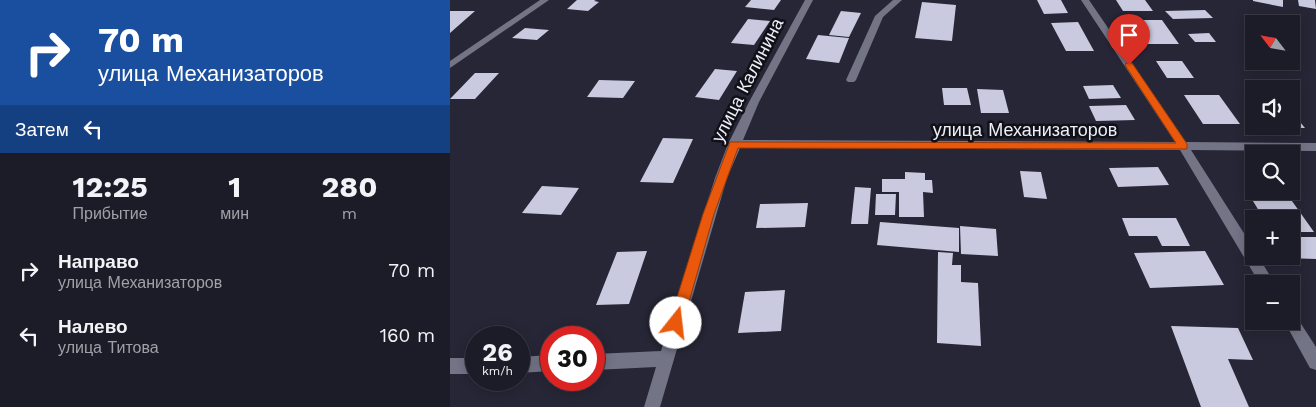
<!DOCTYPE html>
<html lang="ru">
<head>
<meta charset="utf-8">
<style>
	:root { --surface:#1c1c28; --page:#292934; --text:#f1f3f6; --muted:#a0a1a8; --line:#3a3a45 }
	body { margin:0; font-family:"Work Sans",sans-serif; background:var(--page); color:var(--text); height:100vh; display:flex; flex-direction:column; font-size:19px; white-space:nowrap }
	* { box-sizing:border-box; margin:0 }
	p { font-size:16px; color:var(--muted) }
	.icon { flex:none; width:28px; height:28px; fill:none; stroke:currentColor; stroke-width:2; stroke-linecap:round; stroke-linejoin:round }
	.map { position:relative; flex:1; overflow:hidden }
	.panel { display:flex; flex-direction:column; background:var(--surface); width:450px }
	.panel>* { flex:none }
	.hud { background:#1a4fa0; color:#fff; overflow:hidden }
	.needle { width:32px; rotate:301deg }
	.fabs { position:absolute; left:795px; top:15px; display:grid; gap:10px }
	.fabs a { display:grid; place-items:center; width:55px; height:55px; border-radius:0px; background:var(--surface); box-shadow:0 2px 12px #0003,0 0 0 1px var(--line); font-size:25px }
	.speed { position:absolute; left:15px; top:326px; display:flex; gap:10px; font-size:25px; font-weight:700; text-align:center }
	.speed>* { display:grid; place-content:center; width:65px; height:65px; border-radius:50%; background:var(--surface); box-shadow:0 2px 12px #0003,0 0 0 1px var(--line); line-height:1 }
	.speed small { font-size:12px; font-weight:400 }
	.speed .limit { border:8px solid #d22; background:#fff; color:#111 }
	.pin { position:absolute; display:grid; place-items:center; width:42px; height:42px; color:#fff; margin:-51px -21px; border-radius:50% 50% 50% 0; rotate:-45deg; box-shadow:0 0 5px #0007 }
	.pin .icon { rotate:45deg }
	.me { position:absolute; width:55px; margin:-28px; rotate:16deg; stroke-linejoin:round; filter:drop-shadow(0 0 4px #0008) }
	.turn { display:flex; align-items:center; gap:18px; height:105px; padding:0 15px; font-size:22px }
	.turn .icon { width:65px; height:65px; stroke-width:2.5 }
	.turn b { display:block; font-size:35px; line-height:42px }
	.then { display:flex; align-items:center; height:48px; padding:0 15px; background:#0003; gap:10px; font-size:19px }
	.eta { display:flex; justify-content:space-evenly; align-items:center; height:85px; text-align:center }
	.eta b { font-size:30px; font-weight:700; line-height:35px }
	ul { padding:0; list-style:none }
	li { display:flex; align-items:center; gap:15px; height:65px; padding:0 15px }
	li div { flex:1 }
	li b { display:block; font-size:19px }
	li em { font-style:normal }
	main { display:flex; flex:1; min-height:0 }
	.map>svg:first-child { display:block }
	.building { fill:#c9cadf }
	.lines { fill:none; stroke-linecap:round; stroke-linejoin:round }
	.lane { fill:#737486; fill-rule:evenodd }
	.street { fill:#737486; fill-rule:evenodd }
	.route { fill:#ea580c; stroke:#983908 }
	.labels { text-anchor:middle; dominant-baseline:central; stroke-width:5; stroke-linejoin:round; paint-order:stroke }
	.street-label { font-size:18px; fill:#edeef8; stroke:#101017 }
</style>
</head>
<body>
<main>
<section class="panel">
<div class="hud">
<div class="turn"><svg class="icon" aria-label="right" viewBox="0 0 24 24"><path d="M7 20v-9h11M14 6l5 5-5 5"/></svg><div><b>70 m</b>улица Механизаторов</div></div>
<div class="then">Затем<svg class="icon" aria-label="left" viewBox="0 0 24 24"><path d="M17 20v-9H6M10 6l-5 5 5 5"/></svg></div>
</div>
<div class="eta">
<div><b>12:25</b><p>Прибытие</p></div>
<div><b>1</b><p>мин</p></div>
<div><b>280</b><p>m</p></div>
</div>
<ul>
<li><svg class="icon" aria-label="right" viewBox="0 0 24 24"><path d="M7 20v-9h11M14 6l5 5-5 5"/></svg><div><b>Направо</b><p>улица Механизаторов</p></div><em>70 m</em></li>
<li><svg class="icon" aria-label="left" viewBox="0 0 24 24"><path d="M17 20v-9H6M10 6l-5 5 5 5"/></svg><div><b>Налево</b><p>улица Титова</p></div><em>160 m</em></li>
</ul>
</section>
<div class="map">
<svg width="866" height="407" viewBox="0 0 866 407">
	<rect width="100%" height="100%" fill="#262636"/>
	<path class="building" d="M127 0H146L144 1 149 2 138 11 117 9Z
		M301 0H331L324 10 295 7Z
		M587 0H611L618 13 594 14Z
		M666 0H695L703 11H673Z
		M803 0H833V7L803 1Z
		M848 0H865L866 9 849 6Z
		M472 2 506 5 502 41 465 38Z
		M755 10 763 18 723 19 715 11Z
		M0 11H25L0 33Z
		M391 11 411 13 399 37 379 35Z
		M298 19 320 21 304 45 281 43Z
		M681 20H712L729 44H696Z
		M628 22 644 51H616L601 23Z
		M75 28 99 30 87 40 62 38Z
		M759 33 766 42H745L738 34Z
		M368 35 399 38 389 63 356 59Z
		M706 61H732L744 78H717Z
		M265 69 287 71 269 100 245 97Z
		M25 73H49L25 99H0Z
		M149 80 185 81 173 98 137 97Z
		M805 83H818L823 89H810Z
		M663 85 671 98 639 99 633 86Z
		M492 88H517L521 105H494Z
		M527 89 553 90 559 113H531Z
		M734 95H769L790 124H753Z
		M676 105 685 120 646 121 639 106Z
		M841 111 855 128H841Z
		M213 138 243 139 223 183 190 182Z
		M708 167 719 185 668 187 659 168Z
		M570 171 591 172 597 199 574 197Z
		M455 172 475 173V180H482L483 193 473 192 474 217H449V192H432V179H455Z
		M92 186 129 188 111 215 72 213Z
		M405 187 421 188 418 224H401Z
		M798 193 837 194 864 232H841V219H814Z
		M426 194H446L445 215H425Z
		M358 203 355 227 306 228 310 204Z
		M672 218H726L740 246H712L707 236H679Z
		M430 222 509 228V252L427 245Z
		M510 226 546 229 548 256 511 254Z
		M841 237H866V259L836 258 835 256H841Z
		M197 251 179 304 146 305 167 252Z
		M755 251 774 285 700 288 684 253Z
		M488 252 503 253 502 265H511V282L528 283 531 346 487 343Z
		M335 290 331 331 288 333 295 292Z
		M721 326 788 328 803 360 778 359 799 407H751Z"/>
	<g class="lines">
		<path class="lane" d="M443 0H452L433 17 406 80 404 82H398L396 80 425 16Z"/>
		<path class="street" d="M90 0H99L0 68V61Z
			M355 0H363L309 102 293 140 725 142 631 0H639L736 142 866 143V151L741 150 804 249V256H808L825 284H810L730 150 290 148 277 178 210 407H194L206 367 144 370V354L211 351 265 178 278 144 299 102Z
			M841 314 846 316 866 347V370L860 368 834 321H841Z
			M101 355V371L69 373V357Z
			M0 358H26V374H0Z"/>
	</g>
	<path class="route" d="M676 63H682L737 144V149L288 148 264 214 233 323 231 328 226 329 222 328 219 323 253 214 280 142 726 143 675 65Z"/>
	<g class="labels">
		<g class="street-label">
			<text transform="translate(297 80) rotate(-63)">улица Калинина</text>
			<text x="575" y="129">улица Механизаторов</text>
		</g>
	</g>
</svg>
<div class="fabs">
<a><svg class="needle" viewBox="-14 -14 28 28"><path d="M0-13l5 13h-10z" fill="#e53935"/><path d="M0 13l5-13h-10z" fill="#a0a1a8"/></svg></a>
<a><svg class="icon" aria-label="sound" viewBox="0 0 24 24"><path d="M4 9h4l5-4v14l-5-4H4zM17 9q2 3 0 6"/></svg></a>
<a><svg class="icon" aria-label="search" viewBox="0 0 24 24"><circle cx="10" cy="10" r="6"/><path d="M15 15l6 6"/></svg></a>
<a>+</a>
<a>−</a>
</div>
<div class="speed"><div>26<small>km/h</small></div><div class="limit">30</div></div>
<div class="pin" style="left:679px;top:65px;background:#d93025"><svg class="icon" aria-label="arrive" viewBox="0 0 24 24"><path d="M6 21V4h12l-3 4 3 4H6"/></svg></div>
<svg class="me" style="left:226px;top:323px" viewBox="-20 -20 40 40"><circle r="19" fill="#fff"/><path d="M0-13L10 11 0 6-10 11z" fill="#ea580c"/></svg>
</div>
</main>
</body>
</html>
